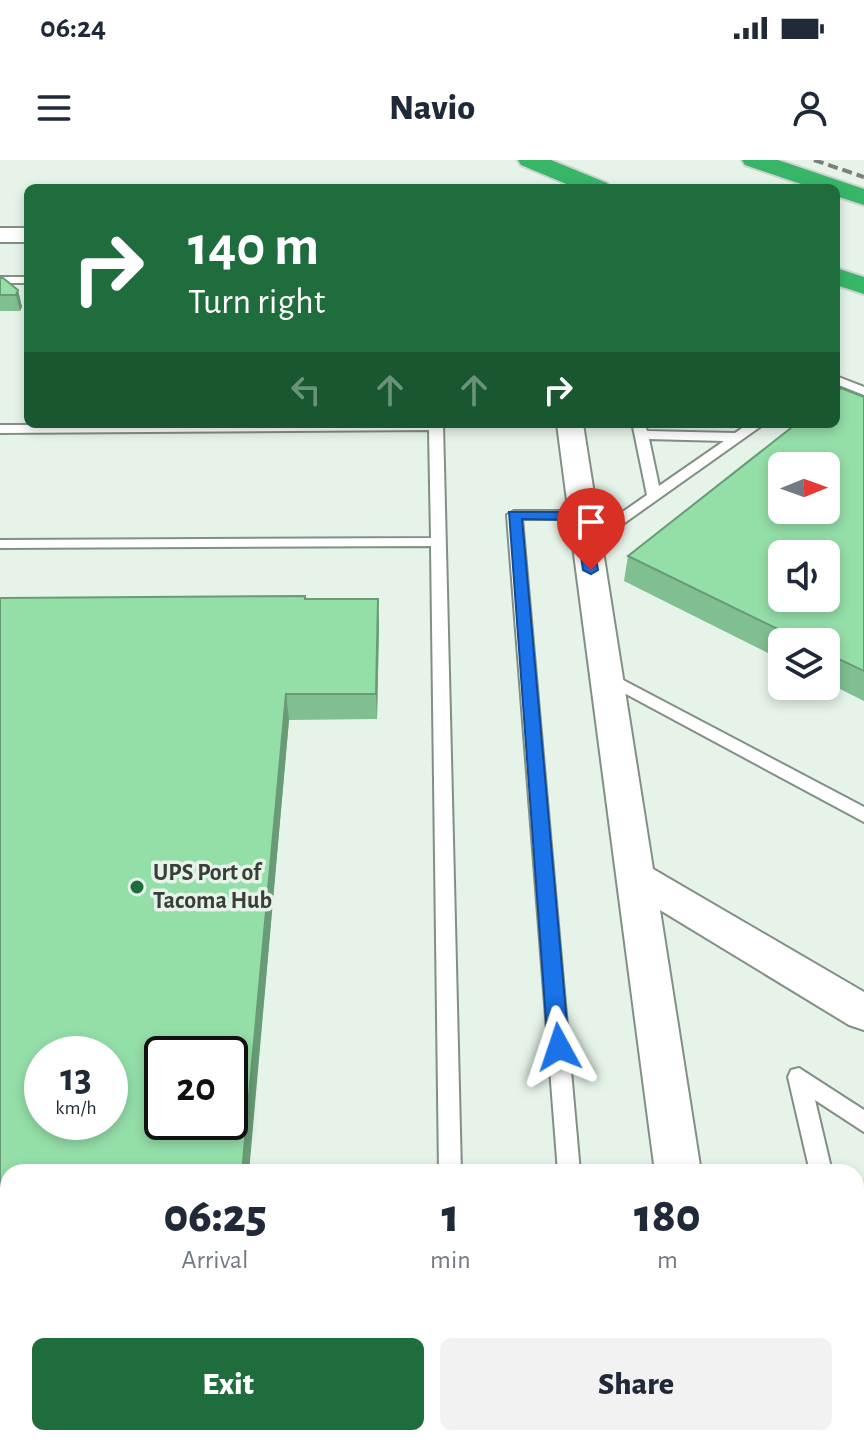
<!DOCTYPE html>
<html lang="en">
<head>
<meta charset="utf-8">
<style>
	:root { --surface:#fff; --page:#f2f2f3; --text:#1f2937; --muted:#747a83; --accent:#1f6d3d }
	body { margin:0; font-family:"Alegreya Sans",sans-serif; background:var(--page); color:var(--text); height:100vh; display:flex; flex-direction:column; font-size:30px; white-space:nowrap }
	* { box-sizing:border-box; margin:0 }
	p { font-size:26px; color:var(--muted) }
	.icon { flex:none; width:44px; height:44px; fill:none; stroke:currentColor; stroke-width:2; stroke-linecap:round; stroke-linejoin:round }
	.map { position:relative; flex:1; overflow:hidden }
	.sheet { position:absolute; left:0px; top:1004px; width:864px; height:282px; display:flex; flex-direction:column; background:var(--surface); border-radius:24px 24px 0 0; box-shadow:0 4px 12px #0003 }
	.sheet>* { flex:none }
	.hud { position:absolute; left:24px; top:24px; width:816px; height:244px; border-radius:12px; box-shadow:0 4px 12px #0003; background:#1f6d3d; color:#fff; overflow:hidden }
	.needle { width:52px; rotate:89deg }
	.buttons { position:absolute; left:768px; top:292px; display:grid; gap:16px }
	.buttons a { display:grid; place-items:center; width:72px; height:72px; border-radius:12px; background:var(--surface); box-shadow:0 4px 12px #0003; font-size:40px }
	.speed { position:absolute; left:24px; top:876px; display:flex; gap:16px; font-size:40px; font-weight:700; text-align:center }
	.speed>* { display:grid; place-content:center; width:104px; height:104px; border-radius:50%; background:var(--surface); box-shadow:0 4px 12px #0003; line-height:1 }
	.speed small { font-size:20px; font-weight:400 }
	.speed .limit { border:4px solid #111; border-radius:12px; background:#fff; color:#111 }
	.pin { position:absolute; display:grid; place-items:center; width:68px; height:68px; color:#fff; margin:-82px -34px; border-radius:50% 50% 50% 0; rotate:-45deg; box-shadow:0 0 8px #0007 }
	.pin .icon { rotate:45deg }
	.me { position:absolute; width:88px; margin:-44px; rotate:355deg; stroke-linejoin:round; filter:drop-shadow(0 0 6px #0008) }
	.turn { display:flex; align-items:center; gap:28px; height:168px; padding:0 32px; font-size:36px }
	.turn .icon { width:104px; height:104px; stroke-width:2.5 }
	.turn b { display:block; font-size:56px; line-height:68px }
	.lanes { display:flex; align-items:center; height:76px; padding:0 32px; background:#0003; justify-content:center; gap:40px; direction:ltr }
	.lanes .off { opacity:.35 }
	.eta { display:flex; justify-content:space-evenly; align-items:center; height:136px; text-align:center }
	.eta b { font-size:48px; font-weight:800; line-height:56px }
	.button { display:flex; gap:16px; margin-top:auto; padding:16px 32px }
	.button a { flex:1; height:92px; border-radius:12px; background:var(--accent); color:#fff; font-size:32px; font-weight:800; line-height:92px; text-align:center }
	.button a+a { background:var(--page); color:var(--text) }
	.status { display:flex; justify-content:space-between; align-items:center; height:56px; padding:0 40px; background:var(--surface); direction:ltr }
	.status svg { height:22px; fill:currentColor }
	header { display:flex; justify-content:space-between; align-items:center; height:104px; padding:0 32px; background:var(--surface); font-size:36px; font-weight:800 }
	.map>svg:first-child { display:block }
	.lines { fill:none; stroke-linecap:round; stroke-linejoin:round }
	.lane-casing { stroke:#838f85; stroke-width:4 }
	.street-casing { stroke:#838f85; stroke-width:4 }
	.highway-casing { stroke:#cfd1d0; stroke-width:4 }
	.lane { fill:#fff; fill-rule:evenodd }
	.street { fill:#fff; fill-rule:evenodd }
	.highway { fill:#37b668; fill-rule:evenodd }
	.rail { stroke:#78817a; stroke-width:4; stroke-dasharray:10 5; stroke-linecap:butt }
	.wall { fill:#7fbf90 }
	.shaded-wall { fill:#689b76 }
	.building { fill:#94dea8; stroke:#689b76; stroke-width:2; fill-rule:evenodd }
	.route { fill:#1a73e8; stroke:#114b97; stroke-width:2 }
	.poi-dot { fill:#1f6d3d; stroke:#e5f3e8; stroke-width:3 }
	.labels { text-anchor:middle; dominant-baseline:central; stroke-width:7; stroke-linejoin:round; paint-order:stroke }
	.poi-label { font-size:24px; font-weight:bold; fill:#393e3a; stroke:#e5f3e8; text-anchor:start }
</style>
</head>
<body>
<div class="status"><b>06:24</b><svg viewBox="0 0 49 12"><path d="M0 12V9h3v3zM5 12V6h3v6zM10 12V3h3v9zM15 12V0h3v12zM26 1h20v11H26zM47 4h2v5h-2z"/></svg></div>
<header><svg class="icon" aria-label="menu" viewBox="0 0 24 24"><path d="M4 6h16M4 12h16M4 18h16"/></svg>Navio<svg class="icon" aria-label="person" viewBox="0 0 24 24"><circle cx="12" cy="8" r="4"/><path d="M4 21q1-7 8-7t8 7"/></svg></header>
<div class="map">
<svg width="864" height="1285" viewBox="0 0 864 1285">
	<rect width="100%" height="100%" fill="#e5f3e8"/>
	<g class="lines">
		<g class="lane-casing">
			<path id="lane" d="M0 117H28V123H0Z
				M836 216 864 227V235L836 224Z
				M443 264 461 1012H439L431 386 0 388V380L431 378 429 270 0 273V265Z
				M635 264H645L647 271 735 273 748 264H764L592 386H582V380L647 335 633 267ZM649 279 724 281 659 326Z
				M514 351H583L590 355 583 359H522L580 1012H558L507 355Z
				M606 511 864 647V662L600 520 598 516Z
				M799 908 864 950V972L815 940 832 1012H810L788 917 791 910Z
				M856 1062 864 1065V1091L856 1088Z
				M856 1154 864 1157V1213L856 1209Z
				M856 1230H864V1256H856Z
				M442 1278H468V1285H442Z
				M578 1278H604L605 1285H579Z"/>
		</g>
		<g class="street-casing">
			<path id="street" d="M0 68H28V82H0Z
				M557 264H583L653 709 864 832V870L849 865 660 750 701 1012H655Z
				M690 1278H742L743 1285H691Z"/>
		</g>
		<g class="highway-casing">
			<path id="highway" d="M518 0H551L607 23 611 28H576L521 5Z
				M742 0H778L864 29V45L836 36V28H813L745 5Z
				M836 108 864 117V134L836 125Z"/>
		</g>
		<use href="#lane" class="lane"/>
		<use href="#street" class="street"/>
		<use href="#highway" class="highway"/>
		<path class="rail" d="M814 0 864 17"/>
	</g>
	<path class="wall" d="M0 118 18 130 22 147 20 151H0Z
		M864 237V541L826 522V482H782V500L624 421 628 396Z
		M305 439 379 464 377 559 289 560 224 1285H0Z"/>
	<path class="shaded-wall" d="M18 130 22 147 20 151 16 135Z
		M378 439 379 464 377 559 376 534Z
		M286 534 289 560 249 1012H242Z
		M217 1278H225L224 1285H217Z"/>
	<path class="building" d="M0 118H3L18 130 16 135H0Z
		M841 228 864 237V511L826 493V482H804L628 396 796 264H836V233ZM782 306H826V350H782ZM782 394H826V438H782Z
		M305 436V439H378L376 534H286L242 1012H8V1278H217V1285H0V438ZM42 894H110V962H42ZM162 894H230V962H162Z"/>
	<path class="route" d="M509 352H588L598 410 591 414 583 410 576 360 522 359 569 887 566 893H551L548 887Z"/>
	<circle class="poi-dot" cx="137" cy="727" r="8"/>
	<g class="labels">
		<g class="poi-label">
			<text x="153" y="713">UPS Port of<tspan x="153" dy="28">Tacoma Hub</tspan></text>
		</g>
	</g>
</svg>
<div class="buttons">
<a><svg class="needle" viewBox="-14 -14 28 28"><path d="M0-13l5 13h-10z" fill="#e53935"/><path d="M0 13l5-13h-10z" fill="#747a83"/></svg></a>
<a><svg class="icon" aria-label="sound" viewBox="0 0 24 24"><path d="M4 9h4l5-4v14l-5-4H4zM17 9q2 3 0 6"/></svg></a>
<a><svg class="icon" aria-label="layers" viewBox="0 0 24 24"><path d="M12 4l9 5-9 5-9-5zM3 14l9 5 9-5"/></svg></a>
</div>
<div class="speed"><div>13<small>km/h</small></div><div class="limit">20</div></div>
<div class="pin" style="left:591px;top:410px;background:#d93025"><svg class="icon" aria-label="arrive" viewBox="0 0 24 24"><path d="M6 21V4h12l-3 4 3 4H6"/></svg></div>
<svg class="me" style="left:559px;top:887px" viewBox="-20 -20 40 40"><path d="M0-17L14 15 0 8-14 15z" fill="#1a73e8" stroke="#fff" stroke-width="4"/></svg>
<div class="hud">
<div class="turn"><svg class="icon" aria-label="right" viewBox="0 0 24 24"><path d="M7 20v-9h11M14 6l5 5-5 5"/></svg><div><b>140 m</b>Turn right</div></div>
<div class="lanes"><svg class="icon off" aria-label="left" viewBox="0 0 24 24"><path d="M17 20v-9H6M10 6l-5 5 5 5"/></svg><svg class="icon off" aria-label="ahead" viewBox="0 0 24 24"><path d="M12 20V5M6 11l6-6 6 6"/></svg><svg class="icon off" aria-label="ahead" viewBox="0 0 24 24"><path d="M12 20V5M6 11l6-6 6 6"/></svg><svg class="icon" aria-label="right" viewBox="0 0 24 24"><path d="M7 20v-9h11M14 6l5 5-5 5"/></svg></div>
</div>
<section class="sheet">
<div class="eta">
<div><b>06:25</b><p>Arrival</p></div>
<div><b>1</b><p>min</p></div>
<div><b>180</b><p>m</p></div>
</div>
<div class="button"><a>Exit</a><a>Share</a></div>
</section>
</div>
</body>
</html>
